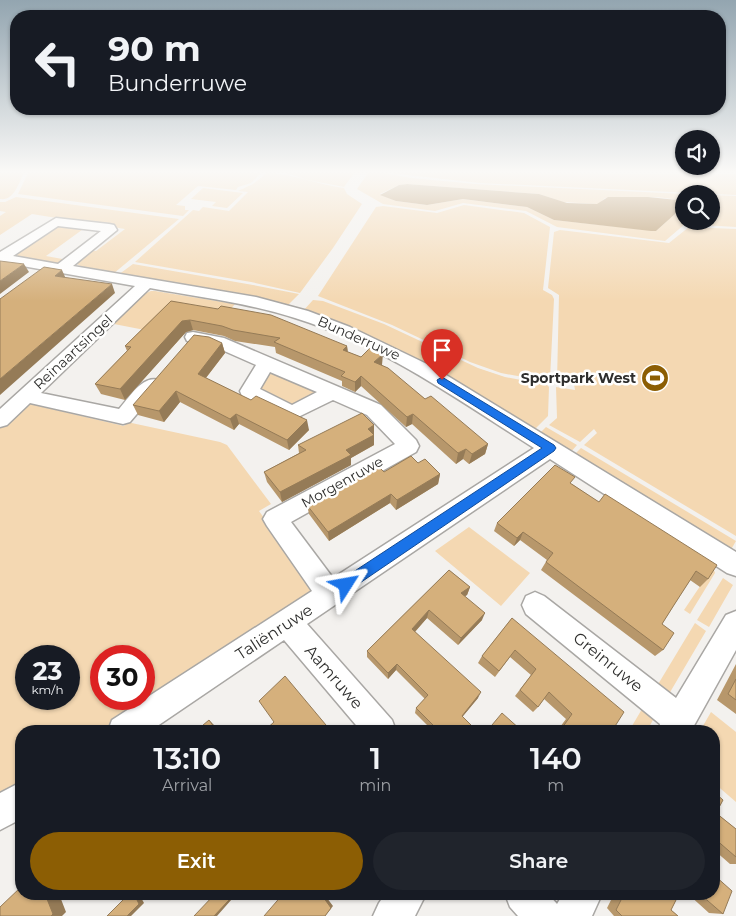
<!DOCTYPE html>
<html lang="en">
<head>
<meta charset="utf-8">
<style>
	:root { --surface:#171b24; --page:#20242c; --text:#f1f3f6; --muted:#9ea1a6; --accent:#8c5e04 }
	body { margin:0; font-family:Montserrat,sans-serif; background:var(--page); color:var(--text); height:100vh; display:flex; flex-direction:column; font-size:19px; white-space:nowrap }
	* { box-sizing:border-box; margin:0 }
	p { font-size:16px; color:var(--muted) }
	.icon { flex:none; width:28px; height:28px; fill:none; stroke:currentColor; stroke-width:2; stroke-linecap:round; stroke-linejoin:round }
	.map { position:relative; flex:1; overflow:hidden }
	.details { position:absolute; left:15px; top:725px; width:705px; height:175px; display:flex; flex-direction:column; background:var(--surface); border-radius:20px; box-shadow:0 1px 4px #0004 }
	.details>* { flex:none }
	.top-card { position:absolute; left:10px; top:10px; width:716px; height:105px; border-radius:20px; box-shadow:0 1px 4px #0004; background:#171b24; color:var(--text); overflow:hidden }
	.controls { position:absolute; left:675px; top:130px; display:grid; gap:10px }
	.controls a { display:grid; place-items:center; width:45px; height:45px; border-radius:50%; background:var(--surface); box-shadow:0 1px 4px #0004; font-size:25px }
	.speed { position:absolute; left:15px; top:645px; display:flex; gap:10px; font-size:25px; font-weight:700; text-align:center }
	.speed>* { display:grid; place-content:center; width:65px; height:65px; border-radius:50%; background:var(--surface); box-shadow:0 1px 4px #0004; line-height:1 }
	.speed small { font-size:12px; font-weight:400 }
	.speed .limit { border:8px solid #d22; background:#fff; color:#111 }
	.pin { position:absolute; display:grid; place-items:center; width:42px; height:42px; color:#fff; margin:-51px -21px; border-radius:50% 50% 50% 0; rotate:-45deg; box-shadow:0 0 5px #0007 }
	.pin .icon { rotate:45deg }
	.me { position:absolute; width:55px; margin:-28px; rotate:56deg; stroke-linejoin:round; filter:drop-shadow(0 0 4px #0008) }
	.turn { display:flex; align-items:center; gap:18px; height:105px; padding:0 15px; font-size:22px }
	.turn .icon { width:65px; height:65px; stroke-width:2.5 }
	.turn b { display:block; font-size:35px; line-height:42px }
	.eta { display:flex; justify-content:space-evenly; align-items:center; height:85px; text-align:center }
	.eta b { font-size:30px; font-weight:600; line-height:35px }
	.cta { display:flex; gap:10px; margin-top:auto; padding:10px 15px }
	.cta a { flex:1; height:58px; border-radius:30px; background:var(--accent); color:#fff; font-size:20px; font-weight:600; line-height:58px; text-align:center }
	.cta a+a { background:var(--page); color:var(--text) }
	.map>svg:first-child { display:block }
	.green { fill:#f4d8b2; fill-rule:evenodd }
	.water { fill:#b38f5d }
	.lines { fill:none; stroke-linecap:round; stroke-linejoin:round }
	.minor-casing { stroke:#a9a7a4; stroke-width:3 }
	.minor { fill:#fff; fill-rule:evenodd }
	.wall { fill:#b7976b }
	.shaded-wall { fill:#957b57 }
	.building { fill:#d5b07c; stroke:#957b57 }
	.route { fill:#1a73e8; stroke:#114b97 }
	.labels { text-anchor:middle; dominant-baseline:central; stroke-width:5; stroke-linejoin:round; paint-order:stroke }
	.street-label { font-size:14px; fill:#2e2e2d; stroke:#fffffe }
	.poi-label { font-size:14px; font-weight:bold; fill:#2e2e2d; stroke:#fffffe; text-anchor:end }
	.near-street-label { font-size:16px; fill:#2e2e2d; stroke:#fffffe }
</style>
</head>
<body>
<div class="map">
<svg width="736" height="916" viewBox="0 0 736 916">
	<rect width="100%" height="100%" fill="#f3f1ee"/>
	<path class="green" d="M0 173H24C18 184 14 201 0 199Z
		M28 173H261L251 183 238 187 236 190 198 186 176 205 185 206V210H189L183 216 18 194Z
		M267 173C292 173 319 185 344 188L347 194 362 204 333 248 300 293 251 282 135 262 193 210 199 211 203 207 229 211 248 192 238 191 253 184Z
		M286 173H354L344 187 308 180Z
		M368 173H384L411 178 475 184 684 194V203C668 194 625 198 605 198L599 204H595L563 202 539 194 407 184 399 185 380 194 396 201 427 205 463 199 527 207 554 220 656 231 684 206V221H711V195L736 196V227L685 224 665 241 557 227 526 211 463 203 435 211 383 204 357 189Z
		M390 173 736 174V195L480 183Z
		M203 188 243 193 227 208 212 206 216 202 191 199Z
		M16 197 179 219 113 274 81 268 82 267 75 263 90 250 96 251 125 229 32 214 0 235V216L6 212 0 211V202H5Z
		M464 205 524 213 550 227 543 290 552 295 554 299 550 379 545 381 501 373 470 362 392 325 318 296 376 207 383 206 437 213Z
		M57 223 86 227 46 256 68 260 60 266 7 257Z
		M689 227 736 229V536L584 445 597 433 594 429 580 442 549 425 557 418 556 387 575 390 574 384 557 381 559 295 548 288 554 232 560 230 669 243Z
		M133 264 253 285 299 294 287 306 118 275Z
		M151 291H155L235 304 229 311 183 303 155 332 114 324 146 293Z
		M313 300 323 301 384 324 478 368 505 377 547 385 549 387 548 416 533 431 395 348 361 333 303 311Z
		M270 371 322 393 293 407 261 392 260 387Z
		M26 403 124 426 127 422 220 442 227 445 271 504 259 511 315 589 100 731H21V784L0 798V427ZM26 656H69V699H26ZM101 656H144V699H101Z
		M546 427 577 445 569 454 538 435Z
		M581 448 736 541 729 553 573 456Z
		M469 527 530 573 501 606 435 551Z
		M713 567 715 573 690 614 684 610Z
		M723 578 733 585 709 627 697 620Z
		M695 623 706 631 669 694 657 686Z
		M642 709 654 718 647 731H629Z
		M711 712 736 732V802L714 783V731H700Z"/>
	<path class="water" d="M407 184 539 194 567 203 597 204 608 197H648L677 200 684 203V206L656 231H651L554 220 527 207 463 199 427 205 396 201 380 195 399 185Z"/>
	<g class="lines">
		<g class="minor-casing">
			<path id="minor" d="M56 218 109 224 114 225 117 230 73 266 256 297 308 311 350 327 433 367 736 552V576L727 573 550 459 307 624 392 720 396 731H361L284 640 150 731H108L112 720 312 591 267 526 263 519 267 512 395 444 367 415 333 400 292 420 242 396 240 391 256 365 213 346 187 341 185 337 187 333 193 332 224 338 381 405 416 440 419 446 416 452 291 522 333 578 534 448C457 399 382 345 295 318 248 303 199 297 150 288L41 393 119 409C129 398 142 375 159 380L161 384 159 388 130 422 123 424 30 403 7 425 0 427V409L135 286 0 262V252ZM58 226 101 231 58 264 13 256ZM270 372 317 392 292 405 260 389Z
				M535 592 544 596 676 698 726 615 736 611V650L691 731H658L660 724 526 614 522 605 526 596Z
				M21 782V819L0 830V793Z
				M385 894H426L415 916H373L379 903Z
				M505 894H548L557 904 563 894H602L592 916H518L510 907Z"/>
		</g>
		<use href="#minor" class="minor"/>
	</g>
	<path class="wall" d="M171 301 347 346 348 352 382 365 425 399 488 444 485 454 469 464 463 459 456 464 412 424 406 427 361 386 355 392 342 386V381L276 353 275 347 235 341 224 336 193 330 186 332 125 400 101 394 95 384 127 351 125 346Z
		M222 343 225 353 206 378 309 430 289 450 239 424 234 430 180 402 164 422 138 415 133 405Z
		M374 425V445L351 458V465L282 502 267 482 264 472 299 453 298 445Z
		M418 463 440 474 438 484 396 510 390 503 329 541 309 514 307 505 384 472Z
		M572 484 708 579 700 587 690 580 674 605 662 624 663 650 655 656 541 570 547 560 520 540 514 546 494 531 497 523Z
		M449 570 470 587 467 595 465 596 482 620 458 645 427 618 415 632 478 698 462 717 477 731H433L415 713 416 708 425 699 396 670 388 679 367 657V651Z
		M512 618 612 731H557L566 719 544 699 538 707 533 712 515 696 531 675 510 657 495 677 478 663 482 656Z
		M736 664V714L717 700Z
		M714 792 716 813 736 829V864H730L714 850Z
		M614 894H679L671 910 678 916H614L607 908Z
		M688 894H714L723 914 709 913Z"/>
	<path class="shaded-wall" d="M24 264 29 272 0 294V281Z
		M62 270 66 279 55 276Z
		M112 284 115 293 0 395V379Z
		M190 320 193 330 186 332 125 400 120 389 182 321Z
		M222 343 225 353 201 384 198 374Z
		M347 346 348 356 343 350Z
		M383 354 382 365 374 373V362Z
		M361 376V386L355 392V382Z
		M176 391 180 402 164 422 159 411Z
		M236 414 239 424 234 430 230 419Z
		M413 414 412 424 406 427 407 417Z
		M307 420 309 430 289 450 287 440Z
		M374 425V445L351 458V465L282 502 280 492 346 450 368 429Z
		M488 444 485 454 469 464 472 454Z
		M466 449 463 459 456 464 458 453Z
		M440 474 438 484 396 510 397 500Z
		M391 494 390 503 329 541 328 532Z
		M523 532 520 540 514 546 517 538Z
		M470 587 467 595 458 600 461 593Z
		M429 610 427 618 411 636 412 629Z
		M485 613 482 620 458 645 461 638Z
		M397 664 396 670 388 679V673Z
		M481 692 478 698 459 721 462 716Z
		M209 720 214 725 218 731H217Z
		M45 894H59L66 912 62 916H51Z
		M134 894H139L144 903 131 916H127Z
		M225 894H228L232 899 217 916H214Z
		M321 894H324L333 906 325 916Z"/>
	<path class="building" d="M0 261 24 264 0 281Z
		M44 267 62 270 55 276 112 284 0 379V299Z
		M171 301 218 309 221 306 271 315 347 346 343 350 361 357 373 345 383 354 374 362 388 368 425 399 431 396 488 444 472 454 466 449 458 453 413 414 407 417 361 376 355 382 341 376 345 372 274 342 280 338 233 330 222 326 190 320 182 321 120 389 95 384 131 347 125 346Z
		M194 335 209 337 222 343 198 374 251 400 256 396 307 420 287 440 236 414 230 419 176 391 159 411 133 405Z
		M362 413 374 425 368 429 374 435 346 450 351 455 280 492 264 472 306 450 298 445Z
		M411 456 418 463 425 459 440 474 397 500 391 494 328 532 307 505 378 466 384 472Z
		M555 465 575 477 570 483 599 502 605 494 717 565 708 579 696 571 674 605 662 624 674 633 663 650 546 562 553 553 523 532 517 538 497 523Z
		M449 570 470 587 461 593 485 613 461 638 429 610 412 629 481 692 462 716 477 731H439L416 708 428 695 397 664 388 673 367 651Z
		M512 618 624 712 612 731H593L592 730 591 731H565L562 728 572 714 549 692 538 707 520 690 536 669 515 650 499 671 482 656Z
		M285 676 331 731H264L274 722 259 701Z
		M736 679V700L728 694Z
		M502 713 521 730 520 731H487Z
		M209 720 217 731H196Z
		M714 792 723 800 716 813 736 829V857L714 838Z
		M714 875 732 891 723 914 700 894H714Z
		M21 887V894H45L53 914 51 916H0V907Z
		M129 894H134L139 904 127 916H107Z
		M215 894H225L229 900 214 916H194Z
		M283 894H321L331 908 325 916H264Z
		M624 894H679L671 910 678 916H622L616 910Z"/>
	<linearGradient id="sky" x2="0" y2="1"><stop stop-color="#93a5b0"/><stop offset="0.57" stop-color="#faf9f7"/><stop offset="1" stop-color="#faf9f7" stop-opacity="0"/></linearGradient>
	<rect width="736" height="301" fill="url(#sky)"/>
	<path class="route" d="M442 377 554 445 556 448 554 451 351 589 346 591 341 589 339 585 341 580 542 448 438 383 437 380Z"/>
	<defs>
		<g id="stadium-disc" transform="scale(1.4375)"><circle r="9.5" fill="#8c5e04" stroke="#fffffe"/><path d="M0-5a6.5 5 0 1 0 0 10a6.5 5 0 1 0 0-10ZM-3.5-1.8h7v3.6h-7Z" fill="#fff"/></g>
	</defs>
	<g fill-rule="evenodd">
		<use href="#stadium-disc" x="655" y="378"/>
	</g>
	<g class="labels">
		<g class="street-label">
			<text transform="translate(359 338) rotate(24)">Bunderruwe</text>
			<text transform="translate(73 352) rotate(-43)">Reinaartsingel</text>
			<text transform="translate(342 482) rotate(-29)">Morgenruwe</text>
		</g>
		<g class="poi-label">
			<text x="636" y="378">Sportpark West</text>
		</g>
		<g class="near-street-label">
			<text transform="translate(274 632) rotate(-33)">Taliënruwe</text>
			<text transform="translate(608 662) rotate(39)">Greinruwe</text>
			<text transform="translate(334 677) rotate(49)">Aamruwe</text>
		</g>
	</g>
</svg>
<div class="controls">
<a><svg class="icon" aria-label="sound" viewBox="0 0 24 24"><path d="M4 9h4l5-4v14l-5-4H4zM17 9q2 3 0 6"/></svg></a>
<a><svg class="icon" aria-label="search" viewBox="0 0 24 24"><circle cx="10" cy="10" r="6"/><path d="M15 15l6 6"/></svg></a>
</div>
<div class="speed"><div>23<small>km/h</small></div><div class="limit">30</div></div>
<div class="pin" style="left:442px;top:380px;background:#d93025"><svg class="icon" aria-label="arrive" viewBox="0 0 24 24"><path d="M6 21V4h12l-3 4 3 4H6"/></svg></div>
<svg class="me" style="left:346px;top:585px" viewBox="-20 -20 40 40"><path d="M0-17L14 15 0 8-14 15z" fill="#1a73e8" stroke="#fff" stroke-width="4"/></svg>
<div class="top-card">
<div class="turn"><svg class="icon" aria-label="left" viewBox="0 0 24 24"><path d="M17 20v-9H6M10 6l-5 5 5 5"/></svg><div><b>90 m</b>Bunderruwe</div></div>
</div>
<section class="details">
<div class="eta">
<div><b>13:10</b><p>Arrival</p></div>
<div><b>1</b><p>min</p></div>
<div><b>140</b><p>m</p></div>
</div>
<div class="cta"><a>Exit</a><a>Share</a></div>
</section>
</div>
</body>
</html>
